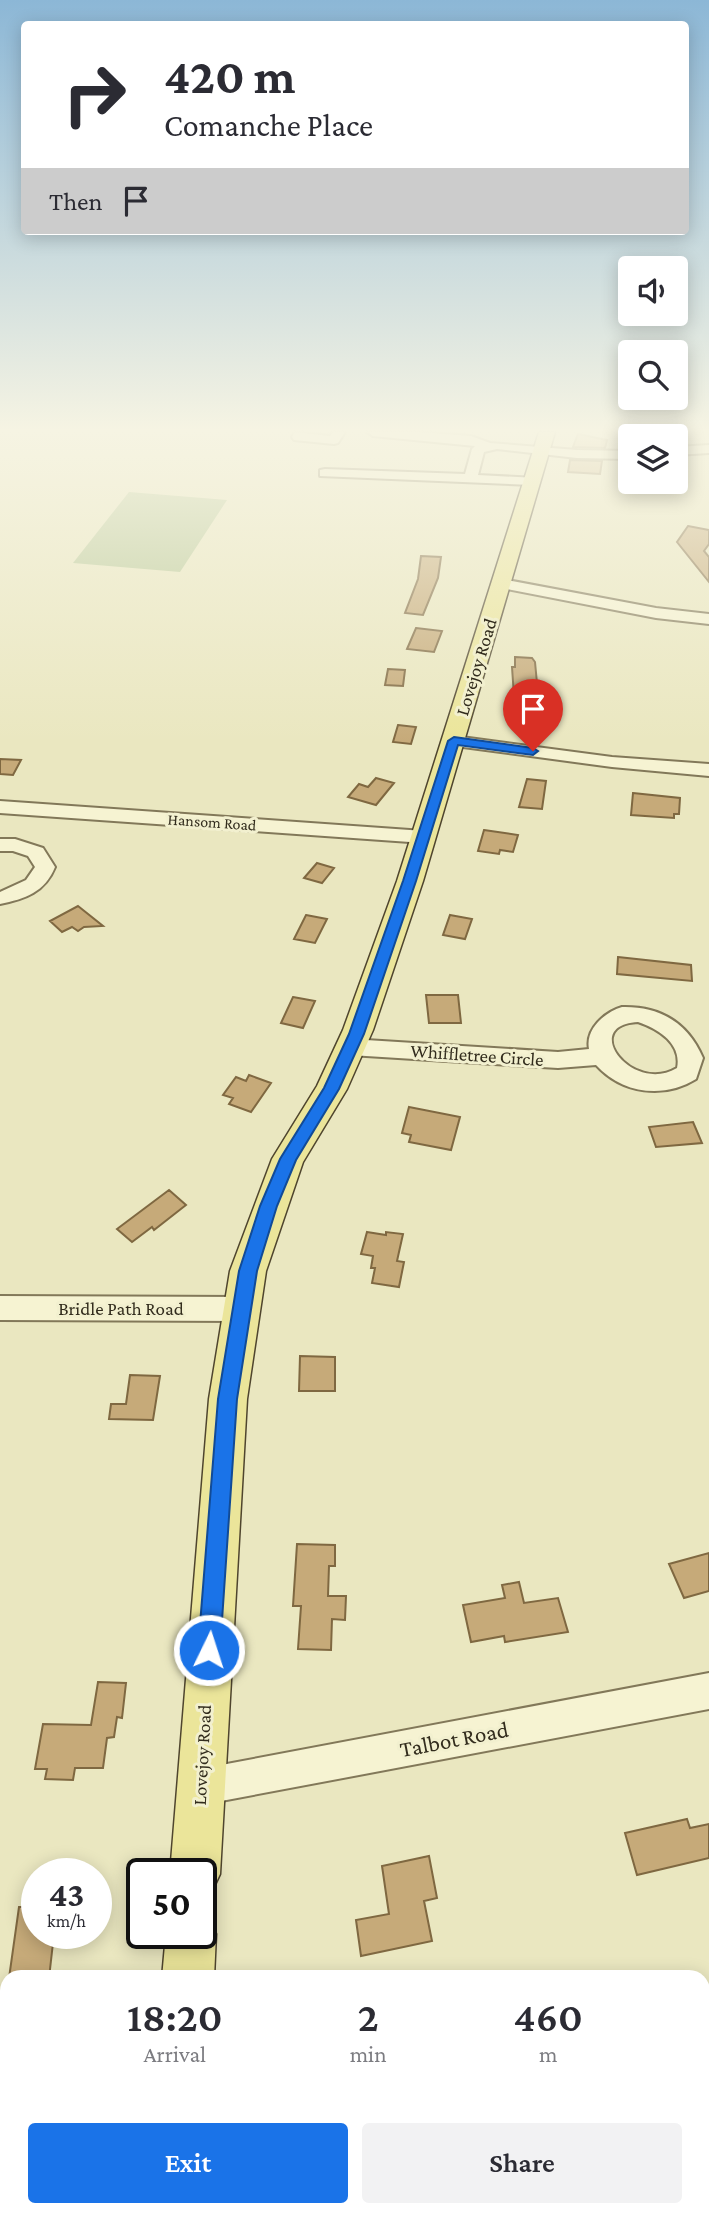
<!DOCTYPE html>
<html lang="en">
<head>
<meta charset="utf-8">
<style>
	:root { --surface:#fff; --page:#f2f2f3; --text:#2b2b33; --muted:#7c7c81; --accent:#1a73e8 }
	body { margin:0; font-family:"Crimson Pro",serif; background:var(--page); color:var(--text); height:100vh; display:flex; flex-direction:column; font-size:26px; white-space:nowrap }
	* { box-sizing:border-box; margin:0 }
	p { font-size:23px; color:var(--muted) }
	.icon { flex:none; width:38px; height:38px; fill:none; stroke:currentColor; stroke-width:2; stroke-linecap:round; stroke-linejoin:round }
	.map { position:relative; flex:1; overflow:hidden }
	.side { position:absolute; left:0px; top:1970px; width:710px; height:247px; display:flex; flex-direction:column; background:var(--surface); border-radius:21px 21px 0 0; box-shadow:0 4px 18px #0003 }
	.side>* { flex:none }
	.banner { position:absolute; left:21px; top:21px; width:668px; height:214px; border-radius:7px; box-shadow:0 4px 18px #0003; background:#fff; color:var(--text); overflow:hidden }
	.controls { position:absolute; left:618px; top:256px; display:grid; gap:14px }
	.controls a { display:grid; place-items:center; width:70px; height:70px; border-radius:7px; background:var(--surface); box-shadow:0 4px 18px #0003; font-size:35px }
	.speed { position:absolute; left:21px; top:1858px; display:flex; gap:14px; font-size:35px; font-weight:700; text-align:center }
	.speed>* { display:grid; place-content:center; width:91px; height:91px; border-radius:50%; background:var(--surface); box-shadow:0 4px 18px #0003; line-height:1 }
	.speed small { font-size:18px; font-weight:400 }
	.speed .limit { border:4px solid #111; border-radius:10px; background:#fff; color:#111 }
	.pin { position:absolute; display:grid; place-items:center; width:60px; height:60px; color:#fff; margin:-72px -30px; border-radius:50% 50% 50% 0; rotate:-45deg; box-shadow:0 0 7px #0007 }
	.pin .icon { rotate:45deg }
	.me { position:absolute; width:77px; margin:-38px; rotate:4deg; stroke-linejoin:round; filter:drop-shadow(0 0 5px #0008) }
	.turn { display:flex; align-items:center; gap:24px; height:147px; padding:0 28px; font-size:32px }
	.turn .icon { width:91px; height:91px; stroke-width:2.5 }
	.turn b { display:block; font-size:49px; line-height:60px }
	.then { display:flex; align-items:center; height:66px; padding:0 28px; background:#0003; gap:14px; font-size:26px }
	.eta { display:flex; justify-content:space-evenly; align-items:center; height:119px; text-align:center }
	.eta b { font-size:42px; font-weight:600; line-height:49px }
	.action { display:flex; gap:14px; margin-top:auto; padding:14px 28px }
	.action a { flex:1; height:80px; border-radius:7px; background:var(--accent); color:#fff; font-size:28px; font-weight:600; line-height:80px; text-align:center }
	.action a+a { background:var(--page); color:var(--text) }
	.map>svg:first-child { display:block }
	.green { fill:#b6c795 }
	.building { fill:#c6aa79; stroke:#7f6841; stroke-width:2 }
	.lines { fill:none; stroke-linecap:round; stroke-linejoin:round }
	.minor-casing { stroke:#827859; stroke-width:4 }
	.major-casing { stroke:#4f452e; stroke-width:3 }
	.minor { fill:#f6f3d2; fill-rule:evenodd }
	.major { fill:#ebe59a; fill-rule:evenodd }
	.route { fill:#1a73e8; stroke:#114b97; stroke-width:2 }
	.labels { text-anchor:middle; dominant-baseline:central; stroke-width:6; stroke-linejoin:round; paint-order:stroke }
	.far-street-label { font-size:16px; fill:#322c1d; stroke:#f2f0cf }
	.street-label { font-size:19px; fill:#322c1d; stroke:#f2f0cf }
	.near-street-label { font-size:23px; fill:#322c1d; stroke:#f2f0cf }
</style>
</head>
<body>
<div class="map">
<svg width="709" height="2216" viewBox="0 0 709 2216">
	<rect width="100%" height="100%" fill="#eae7c0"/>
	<path class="green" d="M129 492 227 500 180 572 73 563Z"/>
	<path class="building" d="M578 434 607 440 605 448 573 447Z
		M570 460 602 461 600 474 568 472Z
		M688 526 709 530V544L704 551 709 557V582L677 542Z
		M421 556 441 557 438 578 423 615 405 613 418 579Z
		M416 628 442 631 434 652 407 649Z
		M515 657 532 658 535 662 541 726 515 711 512 667H515Z
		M388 669 405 670 403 686 385 685Z
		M398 725 416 727 411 744 393 742Z
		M0 759 21 760 13 775 0 774Z
		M376 778 394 783 376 805 348 797 359 784 368 787Z
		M527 779 546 781 542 809 519 807Z
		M633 793 680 798 679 814H674V818L631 815Z
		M484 830 518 835 513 852 500 850 499 854 478 851Z
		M317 863 334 868 322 883 304 878Z
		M78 906 103 926 84 927 78 931 72 927 62 932 50 921Z
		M306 915 327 919 315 943 294 939Z
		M450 915 472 919 465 939 443 935Z
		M618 957 691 965 692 981 617 974Z
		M426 995H458L461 1023H429Z
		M293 997 315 1001 303 1028 281 1023Z
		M249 1075 271 1083 251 1112 229 1104 233 1098 223 1095 236 1077 246 1081Z
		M409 1107 460 1117 451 1150 409 1142 411 1135 402 1133Z
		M693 1122 702 1143 656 1147 649 1127Z
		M169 1190 186 1205 154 1230 152 1227 132 1242 117 1229Z
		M367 1232 386 1235V1232L403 1234 397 1261 404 1262 399 1287 372 1283 375 1268H371L373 1256 361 1254Z
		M300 1356 335 1357V1391H299Z
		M130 1375 160 1376 153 1420 109 1419 111 1404H126Z
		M297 1544 335 1545V1566H329L328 1596H346L345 1620 332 1619 331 1650 298 1649 301 1606H293Z
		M709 1553V1591L684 1598 669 1564Z
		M519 1582 524 1603 558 1598 568 1632 505 1642 504 1636 471 1642 463 1605 505 1598 502 1585Z
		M98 1682 126 1683 122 1718 117 1717 114 1737 107 1738 103 1768H75L73 1780 45 1779 47 1769H35L43 1724 91 1725Z
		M687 1819 690 1828 709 1824V1858L637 1875 625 1833Z
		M429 1856 437 1898 424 1901 432 1941 361 1956 356 1920 389 1914 382 1866Z
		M19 1907H37V1934H54L49 1978H9Z"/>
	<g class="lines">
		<g class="minor-casing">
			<path id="minor" d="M295 432 330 436 333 432H345L338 443 334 444 294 440 292 437Z
				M367 432H420L471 436 490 443 577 450 630 451V459L577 458 497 449 484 452 478 475 537 478V484L532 485 320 476V470L325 469 465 474 472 449 475 446 373 436Z
				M709 445V453L676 455V447Z
				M502 579 656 608 709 614V624L656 618 497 587 494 584Z
				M454 736 612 757 709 764V776L612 767 448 745 445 741Z
				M0 801 424 831 434 837 424 843 0 813Z
				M0 839H15L43 848 55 867C45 892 25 899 0 904V892L26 880 35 867 28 856 13 851H0Z
				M622 1007C660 1006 688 1023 703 1058L696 1079C664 1099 622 1094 596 1065L558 1068 350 1055 342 1053 338 1047 342 1041 350 1039 558 1052 589 1049C585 1029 605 1012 622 1007ZM638 1022C659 1029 682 1044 677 1068 632 1095 579 1025 638 1022Z
				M0 1296 242 1297 252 1301 256 1309 252 1317 242 1321 0 1320Z
				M709 1673V1709L200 1805 187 1800 182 1787 187 1774 200 1769Z"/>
		</g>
		<g class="major-casing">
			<path id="major" d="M539 432H555L423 881 373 1030 347 1089 303 1162 266 1271 247 1399 220 1874 212 1891 201 1896V1874H170L209 1399 230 1271 272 1159 317 1086 343 1030 397 881Z
				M201 1913 209 1916 216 1934 214 1978H162L166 1934H201Z
				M145 2210H203V2216H145Z"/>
		</g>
		<use href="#minor" class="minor"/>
		<use href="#major" class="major"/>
	</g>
	<linearGradient id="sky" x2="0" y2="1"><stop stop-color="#8cb7d6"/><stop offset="0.58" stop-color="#f6f4e3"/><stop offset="1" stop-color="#f6f4e3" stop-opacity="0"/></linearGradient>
	<rect width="709" height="742" fill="url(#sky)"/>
	<path class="route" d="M454 737 533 748 538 751 533 755 458 745 416 881 364 1034 339 1089 296 1160 277 1206 257 1271 237 1399 220 1650 217 1658 209 1662 201 1658 198 1650 218 1399 239 1271 260 1206 280 1159 324 1088 349 1034 403 881 448 741Z"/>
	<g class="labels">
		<g class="far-street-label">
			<text transform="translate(212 822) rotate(4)">Hansom Road</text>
		</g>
		<g class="street-label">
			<text transform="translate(476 667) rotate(-73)">Lovejoy Road</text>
			<text transform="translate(477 1055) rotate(4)">Whiffletree Circle</text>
			<text x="121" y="1308">Bridle Path Road</text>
			<text transform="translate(202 1755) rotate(-87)">Lovejoy Road</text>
		</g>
		<g class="near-street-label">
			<text transform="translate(454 1739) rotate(-11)">Talbot Road</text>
		</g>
	</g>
</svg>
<div class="controls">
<a><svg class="icon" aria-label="sound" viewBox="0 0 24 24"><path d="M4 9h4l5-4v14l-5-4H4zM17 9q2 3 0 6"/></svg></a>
<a><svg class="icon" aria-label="search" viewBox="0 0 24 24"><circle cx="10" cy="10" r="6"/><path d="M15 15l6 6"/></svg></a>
<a><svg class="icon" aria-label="layers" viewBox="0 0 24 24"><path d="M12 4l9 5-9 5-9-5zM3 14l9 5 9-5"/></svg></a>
</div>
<div class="speed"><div>43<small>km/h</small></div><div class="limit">50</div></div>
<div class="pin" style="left:533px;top:751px;background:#d93025"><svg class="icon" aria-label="arrive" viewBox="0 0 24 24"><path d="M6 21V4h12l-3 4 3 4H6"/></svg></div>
<svg class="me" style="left:209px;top:1650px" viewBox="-20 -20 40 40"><circle r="17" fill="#1a73e8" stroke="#fff" stroke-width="3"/><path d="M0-11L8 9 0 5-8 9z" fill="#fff"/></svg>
<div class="banner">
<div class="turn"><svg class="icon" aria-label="right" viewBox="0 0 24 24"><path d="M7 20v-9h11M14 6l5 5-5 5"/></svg><div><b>420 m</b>Comanche Place</div></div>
<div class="then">Then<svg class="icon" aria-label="arrive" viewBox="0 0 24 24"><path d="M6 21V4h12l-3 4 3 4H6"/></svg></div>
</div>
<section class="side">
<div class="eta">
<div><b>18:20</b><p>Arrival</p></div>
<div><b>2</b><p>min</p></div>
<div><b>460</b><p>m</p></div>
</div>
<div class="action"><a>Exit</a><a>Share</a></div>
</section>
</div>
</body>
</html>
